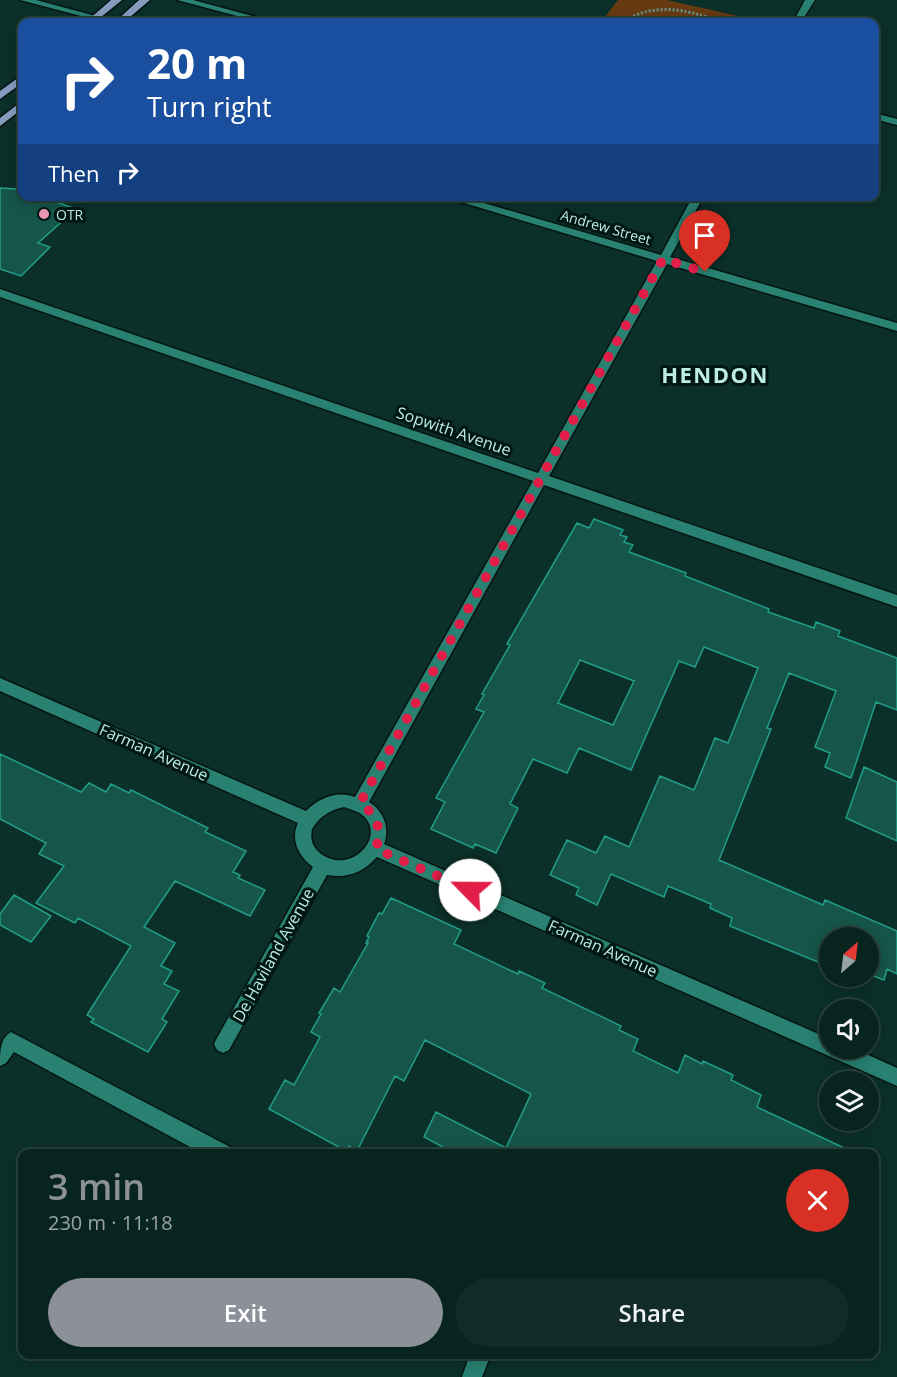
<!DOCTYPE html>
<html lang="en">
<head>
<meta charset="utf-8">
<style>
	:root { --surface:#08241f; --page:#112c28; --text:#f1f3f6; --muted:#98a4a4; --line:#29413d; --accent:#8c9099 }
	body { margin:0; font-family:"Open Sans",sans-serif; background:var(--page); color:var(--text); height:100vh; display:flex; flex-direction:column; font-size:22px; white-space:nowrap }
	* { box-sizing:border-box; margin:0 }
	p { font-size:20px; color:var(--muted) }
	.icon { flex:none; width:33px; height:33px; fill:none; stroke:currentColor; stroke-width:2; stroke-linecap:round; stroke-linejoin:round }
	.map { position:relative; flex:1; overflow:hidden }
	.side { position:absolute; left:18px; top:1149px; width:861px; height:210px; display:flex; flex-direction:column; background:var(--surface); border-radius:12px; box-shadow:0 3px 15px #0003,0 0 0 2px var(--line) }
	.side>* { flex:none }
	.banner { position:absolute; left:18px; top:18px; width:861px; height:183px; border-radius:12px; box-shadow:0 3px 15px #0003,0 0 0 2px var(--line); background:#1a4fa0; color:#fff; overflow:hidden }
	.needle { width:39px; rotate:28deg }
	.tools { position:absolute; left:819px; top:927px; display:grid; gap:12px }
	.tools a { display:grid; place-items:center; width:60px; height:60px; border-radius:50%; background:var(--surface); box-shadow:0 3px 15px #0003,0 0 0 2px var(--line); font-size:30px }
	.pin { position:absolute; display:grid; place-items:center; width:51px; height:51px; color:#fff; margin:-62px -26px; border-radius:50% 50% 50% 0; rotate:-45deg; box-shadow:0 0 6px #0007 }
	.pin .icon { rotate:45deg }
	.me { position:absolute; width:66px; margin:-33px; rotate:293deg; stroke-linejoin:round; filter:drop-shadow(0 0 4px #0008) }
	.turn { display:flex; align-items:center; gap:21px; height:126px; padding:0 30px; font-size:27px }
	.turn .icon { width:78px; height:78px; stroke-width:2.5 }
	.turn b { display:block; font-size:42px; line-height:51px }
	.then { display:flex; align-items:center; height:57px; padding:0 30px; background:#0003; gap:12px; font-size:22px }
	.round { display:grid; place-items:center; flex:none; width:63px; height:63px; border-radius:32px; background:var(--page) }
	.head { display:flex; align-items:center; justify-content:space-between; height:102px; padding:0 30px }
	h1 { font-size:36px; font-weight:600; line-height:45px; color:var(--accent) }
	.primary-button { display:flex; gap:12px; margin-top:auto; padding:12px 30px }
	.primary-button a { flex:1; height:69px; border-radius:36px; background:var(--accent); color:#fff; font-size:24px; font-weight:600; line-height:69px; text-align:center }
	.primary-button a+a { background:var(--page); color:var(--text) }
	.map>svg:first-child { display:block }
	.green { fill:#673a12 }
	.building { fill:#165549; stroke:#219e89; stroke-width:1.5; fill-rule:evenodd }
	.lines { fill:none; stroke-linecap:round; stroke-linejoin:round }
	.minor-casing { stroke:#061512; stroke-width:3 }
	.major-casing { stroke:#061512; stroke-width:3 }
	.path { stroke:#68948a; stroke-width:3; stroke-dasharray:2 2; stroke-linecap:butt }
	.minor { fill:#288171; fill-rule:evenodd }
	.major { fill:#869dc0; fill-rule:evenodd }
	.route { stroke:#e11d48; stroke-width:10; stroke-dasharray:0 18 }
	.poi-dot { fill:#f09ab7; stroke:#001612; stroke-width:2 }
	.labels { text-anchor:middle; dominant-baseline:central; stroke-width:6; stroke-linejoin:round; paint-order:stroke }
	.far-poi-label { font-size:14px; fill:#bbede1; stroke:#001612; text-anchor:start }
	.far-street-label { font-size:14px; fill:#bbede1; stroke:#001612 }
	.street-label { font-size:16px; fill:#bbede1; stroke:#001612 }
	.district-label { font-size:22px; font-weight:bold; letter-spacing:1.5px; fill:#bbede1; stroke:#001612 }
</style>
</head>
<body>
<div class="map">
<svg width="897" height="1377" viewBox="0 0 897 1377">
	<rect width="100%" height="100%" fill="#0b3029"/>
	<path class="green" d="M618 0H667L765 22H601Z"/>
	<path class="building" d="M0 188 16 189 22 191V196H40L76 209 38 243 50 247 21 276 0 269Z
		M594 519 623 530 620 535 627 537 624 542 633 545 629 552 686 573 685 576 769 609 768 612 814 628 816 622 840 631 838 636 897 658V710L876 702 851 778 825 767 830 753 815 747 836 691 789 673 767 728 771 729 719 860 823 905 825 900 897 931V974L887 969 884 980 868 974V938H830V967L730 926 732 918 710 908 711 904 668 886 664 897 611 874 597 905 576 895 579 888 550 875 567 840 596 853 605 836 629 847 660 776 694 790 715 738 728 743 758 668 704 647 695 667 679 661 631 770 579 748 567 773 533 759 510 804 518 808 496 853 475 844 473 848 431 829 445 802 436 798 484 712 476 709 484 695 482 694 510 645 507 644 577 523 589 528ZM580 660 634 681 613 725 558 703Z
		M0 754 81 792 89 783 106 792 111 784 129 793 131 790 208 828 205 832 246 851 233 872 240 875 238 878 265 890 250 916 175 881 144 927 175 943 161 966 172 971 164 984 179 991 162 1019 167 1022 148 1052 91 1022 94 1019 87 1015 131 946 78 918 75 923 36 903 64 866 39 854 46 843 0 819Z
		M864 767 897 782V841L846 818Z
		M14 895 51 916 31 942 0 925V914Z
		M391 898 461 930 454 944 518 974 519 971 545 983 542 988 621 1026 619 1030 638 1039 633 1051 678 1073 685 1055 702 1064 703 1061 733 1075 731 1080 761 1095 757 1107 857 1154H456L424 1137 436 1112 506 1148 531 1094 425 1040 404 1081 395 1076 357 1151 349 1146 346 1151 269 1109 285 1080 294 1085 320 1037 311 1032 321 1014 319 1013 334 988 340 992 368 943H366L369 937 367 936 379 913 382 914Z"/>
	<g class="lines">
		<g class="minor-casing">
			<path id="minor" d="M20 0H36L118 22H104Z
				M177 0H193L274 22H260Z
				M805 0H815L801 22H793Z
				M874 113 897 119V125L874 119Z
				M441 196H460L661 255 693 196H704L670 257 897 323V331L667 264 549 476 897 595V607L544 485 369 802C384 811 390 829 384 844L830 1039V1048H853L897 1068V1086L377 857C363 872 348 879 327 875L229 1050 223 1053 217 1050 214 1044 217 1038 313 867C299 857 290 840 298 823L0 691V678L306 811C318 798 338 790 355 797L533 481 0 297V289L538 473 657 261ZM344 807C349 809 357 811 361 814 389 835 351 876 321 854 312 847 310 839 312 829 319 817 330 810 344 807Z
				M11 1032 230 1147 232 1154H203L14 1052 6 1063 0 1066C0 1052 0 1038 11 1032Z
				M470 1354H491L482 1377H462Z"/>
		</g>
		<g class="major-casing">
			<path id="major" d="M111 0H122L95 22H86Z
				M139 0H150L124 22H115Z
				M22 75V83L0 99V91Z
				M22 101V109L0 126V118Z"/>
		</g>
		<path class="path" d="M623 22C653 2 688 9 720 22"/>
		<use href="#minor" class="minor"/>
		<use href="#major" class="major"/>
	</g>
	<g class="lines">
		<path class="route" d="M470 890 376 849C382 828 377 815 360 803L663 259 705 272"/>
	</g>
	<circle class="poi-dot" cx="44" cy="214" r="6"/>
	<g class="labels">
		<g class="far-poi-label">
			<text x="56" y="214">OTR</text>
		</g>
		<g class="far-street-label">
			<text transform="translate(606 227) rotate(16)">Andrew Street</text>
		</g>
		<g class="street-label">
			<text transform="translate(454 431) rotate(19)">Sopwith Avenue</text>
			<text transform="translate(154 752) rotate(24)">Farman Avenue</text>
			<text transform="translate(603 948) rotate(24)">Farman Avenue</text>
			<text transform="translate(273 955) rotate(-61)">De Haviland Avenue</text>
		</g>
		<g class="district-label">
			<text x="715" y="374">HENDON</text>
		</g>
	</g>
</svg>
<div class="tools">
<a><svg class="needle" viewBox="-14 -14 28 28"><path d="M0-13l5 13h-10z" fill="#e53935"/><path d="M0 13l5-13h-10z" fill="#98a4a4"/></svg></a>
<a><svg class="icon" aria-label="sound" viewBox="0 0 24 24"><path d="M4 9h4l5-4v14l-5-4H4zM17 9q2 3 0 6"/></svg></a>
<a><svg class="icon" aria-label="layers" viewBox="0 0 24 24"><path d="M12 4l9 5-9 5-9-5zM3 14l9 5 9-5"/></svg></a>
</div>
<div class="pin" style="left:705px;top:272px;background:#d93025"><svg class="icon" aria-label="arrive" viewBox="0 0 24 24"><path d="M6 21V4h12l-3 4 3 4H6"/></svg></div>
<svg class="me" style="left:470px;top:890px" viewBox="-20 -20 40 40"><circle r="19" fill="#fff"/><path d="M0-13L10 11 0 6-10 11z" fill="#e11d48"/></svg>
<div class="banner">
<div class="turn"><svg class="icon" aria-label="right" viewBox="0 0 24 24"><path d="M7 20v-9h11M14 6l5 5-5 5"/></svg><div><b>20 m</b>Turn right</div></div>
<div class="then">Then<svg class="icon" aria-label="right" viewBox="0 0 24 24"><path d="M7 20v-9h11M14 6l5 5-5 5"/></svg></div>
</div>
<section class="side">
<div class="head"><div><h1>3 min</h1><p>230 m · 11:18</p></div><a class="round" style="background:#d93025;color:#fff"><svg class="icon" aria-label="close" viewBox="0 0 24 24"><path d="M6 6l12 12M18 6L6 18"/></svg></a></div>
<div class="primary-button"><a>Exit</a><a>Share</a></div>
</section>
</div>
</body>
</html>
